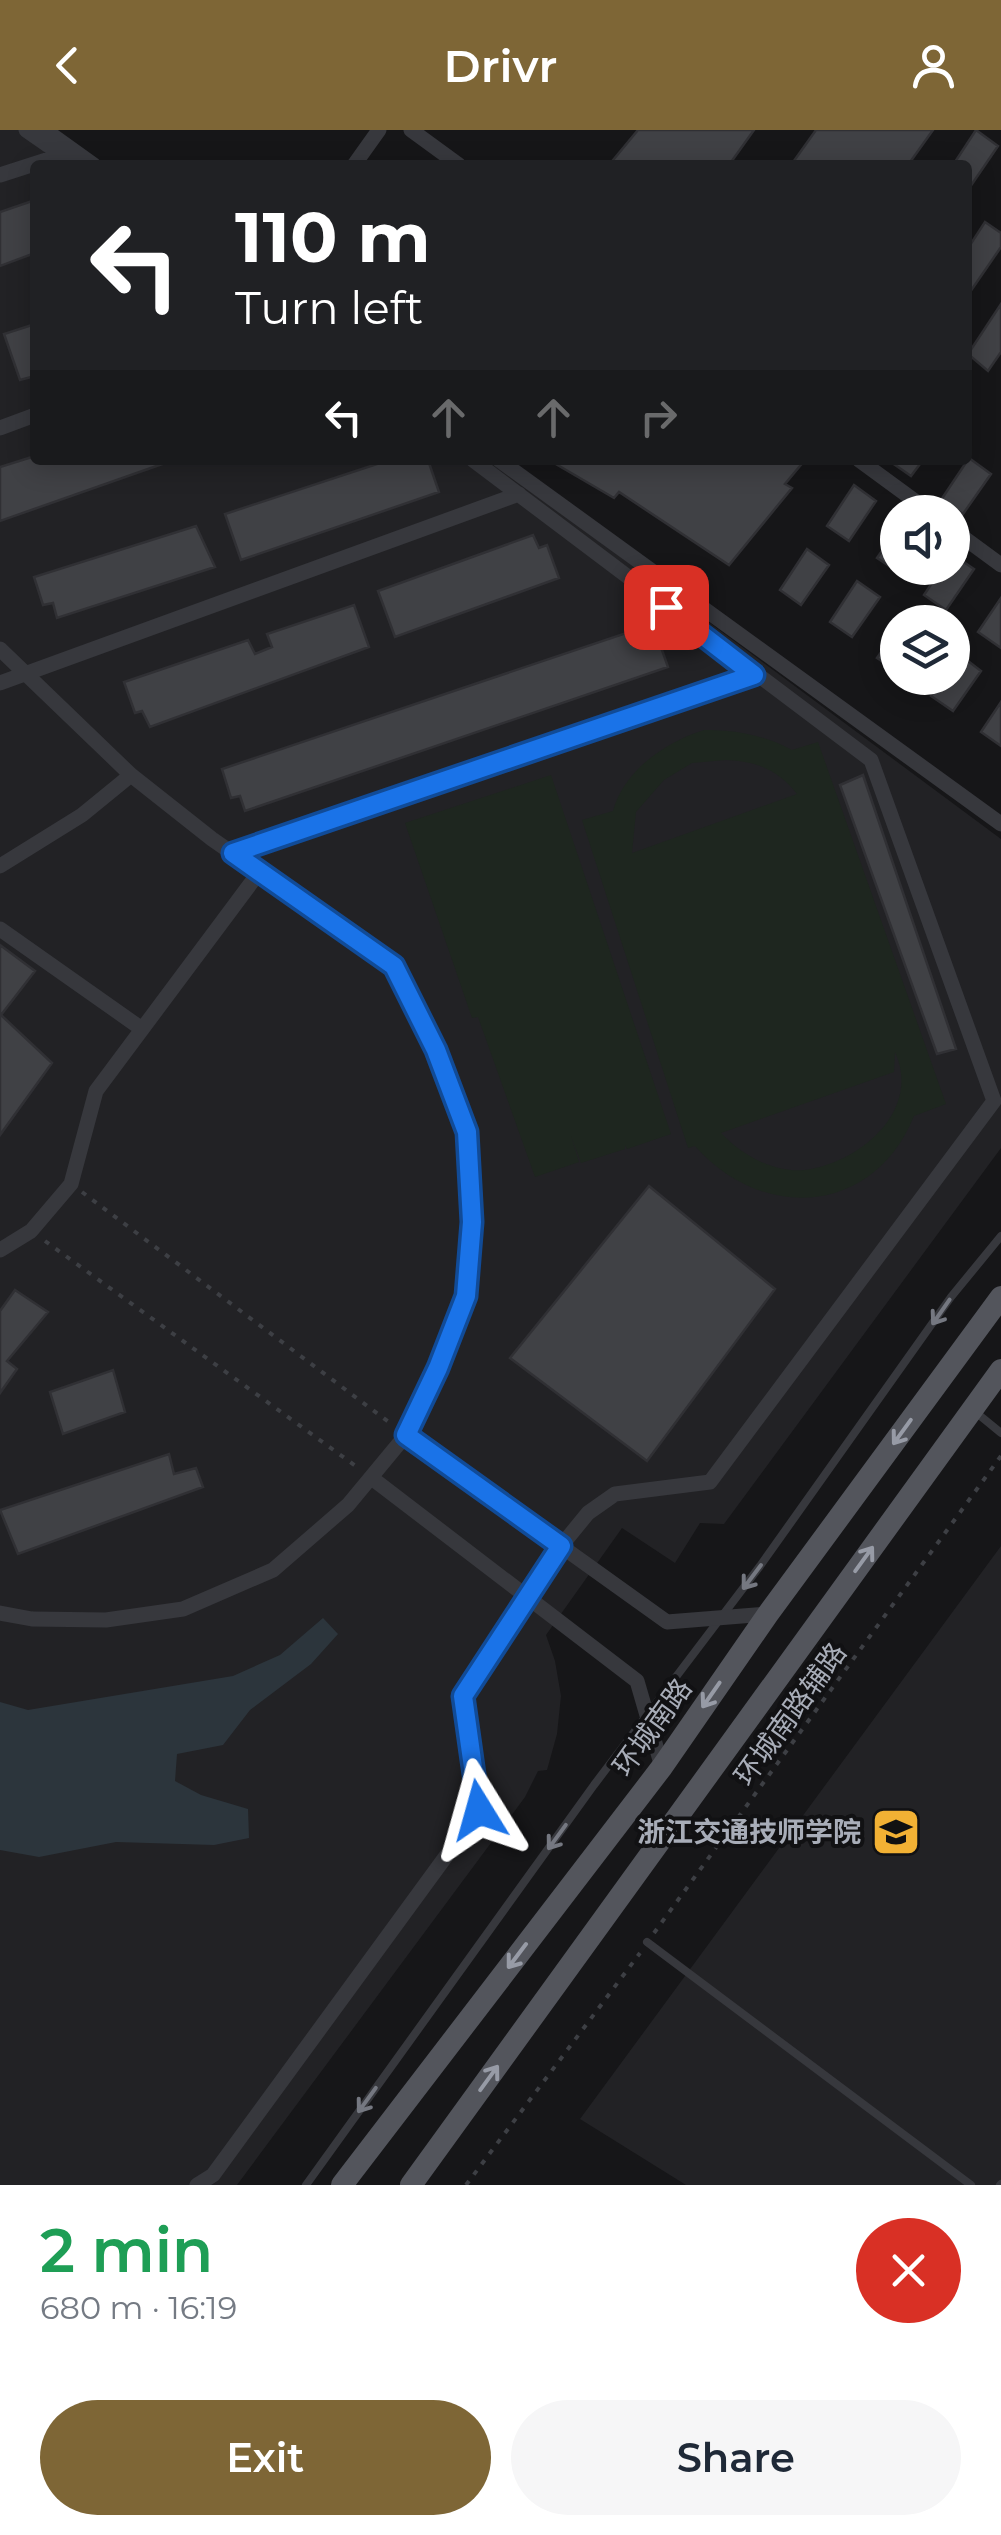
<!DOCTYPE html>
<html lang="en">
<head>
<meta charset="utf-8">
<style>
	:root { --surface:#fff; --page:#f6f6f7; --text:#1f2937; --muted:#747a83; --accent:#7e6636 }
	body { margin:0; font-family:Montserrat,"Noto Sans SC",sans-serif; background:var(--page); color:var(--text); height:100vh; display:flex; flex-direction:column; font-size:38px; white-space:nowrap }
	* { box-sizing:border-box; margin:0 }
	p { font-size:32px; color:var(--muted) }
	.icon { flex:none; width:55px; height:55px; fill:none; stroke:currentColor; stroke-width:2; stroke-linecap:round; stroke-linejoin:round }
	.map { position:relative; height:2055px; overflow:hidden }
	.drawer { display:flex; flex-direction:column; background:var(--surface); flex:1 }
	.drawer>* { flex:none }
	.top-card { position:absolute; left:30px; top:30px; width:942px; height:305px; border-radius:10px; box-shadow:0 5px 25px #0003; background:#202124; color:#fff; overflow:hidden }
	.buttons { position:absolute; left:880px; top:365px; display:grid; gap:20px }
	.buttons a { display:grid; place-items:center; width:90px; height:90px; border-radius:50%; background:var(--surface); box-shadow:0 5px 25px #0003; font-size:50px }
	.pin { position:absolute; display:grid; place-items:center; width:85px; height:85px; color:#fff; margin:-42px; border-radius:20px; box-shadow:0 5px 15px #0006 }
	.me { position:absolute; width:110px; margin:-55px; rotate:352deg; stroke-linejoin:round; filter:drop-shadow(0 0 8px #0008) }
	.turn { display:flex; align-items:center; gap:35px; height:210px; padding:0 40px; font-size:45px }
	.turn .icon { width:130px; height:130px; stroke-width:2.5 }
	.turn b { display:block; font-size:70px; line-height:85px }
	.lanes { display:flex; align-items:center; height:95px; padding:0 40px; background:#0003; justify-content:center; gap:50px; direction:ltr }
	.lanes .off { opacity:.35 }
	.round { display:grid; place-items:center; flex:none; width:105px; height:105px; border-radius:52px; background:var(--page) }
	.overview { display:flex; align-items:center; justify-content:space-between; height:170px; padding:0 40px }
	h1 { font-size:60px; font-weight:600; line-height:75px; color:#1e9e55 }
	.cta { display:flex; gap:20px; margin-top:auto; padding:20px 40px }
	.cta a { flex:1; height:115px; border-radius:60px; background:var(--accent); color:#fff; font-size:40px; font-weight:600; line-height:115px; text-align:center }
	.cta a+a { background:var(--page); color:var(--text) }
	header { display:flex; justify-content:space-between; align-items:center; height:130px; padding:0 40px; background:var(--accent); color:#fff; font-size:45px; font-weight:600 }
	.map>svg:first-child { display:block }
	.built { fill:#222225 }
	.green { fill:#1e261f; fill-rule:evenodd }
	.water { fill:#2c353c }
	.building { fill:#404145; stroke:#303034; stroke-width:2.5 }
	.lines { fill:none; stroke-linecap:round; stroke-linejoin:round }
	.path { stroke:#3d3f44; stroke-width:4; stroke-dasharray:5 8; stroke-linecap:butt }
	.lane { stroke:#37383d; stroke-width:8 }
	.street { stroke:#37383d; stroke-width:15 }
	.primary { stroke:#53555c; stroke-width:22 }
	.oneway { stroke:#757881 }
	.oneway2 { stroke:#979ba6 }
	.route-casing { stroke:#114b97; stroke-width:25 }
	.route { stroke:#1a73e8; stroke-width:18 }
	.labels { text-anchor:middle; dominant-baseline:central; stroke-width:8; stroke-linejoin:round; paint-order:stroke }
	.street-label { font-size:28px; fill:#a8adb8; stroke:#111113 }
	.poi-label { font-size:28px; font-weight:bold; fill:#a8adb8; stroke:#111113; text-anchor:end }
</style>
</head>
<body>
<header><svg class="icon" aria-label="back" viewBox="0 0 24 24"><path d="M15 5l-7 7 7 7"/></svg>Drivr<svg class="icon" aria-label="person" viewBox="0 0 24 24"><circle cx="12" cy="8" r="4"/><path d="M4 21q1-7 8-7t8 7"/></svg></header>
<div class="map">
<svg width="1001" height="2055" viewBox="0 0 1001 2055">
	<rect width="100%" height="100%" fill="#161618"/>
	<path class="built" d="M0 0H41L89 35H35V330H490L1001 709V1018L724 1394 700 1393 675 1433 622 1398 546 1505 555 1531 561 1566 557 1604 547 1640 538 1641 525 1667 237 2055H0Z
		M1001 1416V2055H686L580 1989Z"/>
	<path class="green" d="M704 600C736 600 764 605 792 620L818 612 946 974 914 986C874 1085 763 1093 695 1016L688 1018 582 690 613 681C624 640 666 612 704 600ZM726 630C756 631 779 640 797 664L632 723 636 682 664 650 692 633ZM895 922C922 981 859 1033 805 1040 773 1043 742 1025 721 1003L894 942Z
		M551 645 671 1004 627 1019 625 1015V1019L581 1033 571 1006 579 1032 535 1047 478 887 472 888 405 693Z"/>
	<path class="water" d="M323 1488 338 1504 311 1534 250 1580 223 1615 177 1624 175 1651 201 1665 248 1679 249 1708 214 1715 116 1712 39 1727 0 1720V1572L28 1580 233 1546 280 1525Z"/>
	<path class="building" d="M638 0H754L729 35H609Z
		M816 0H933L908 35H791Z
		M976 0 998 16 968 60V35H953Z
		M35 70V123L0 136V82Z
		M985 92 1001 103V117L968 165V118Z
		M1001 174V222L988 241 968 224Z
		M35 194V246L20 250 4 204Z
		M35 326V330L168 332 0 391V337Z
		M969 328 991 344 963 384 941 370Z
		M389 330H428L439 362 241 430 225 384Z
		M549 330H805L785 354 792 358 729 435 619 362 614 368Z
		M888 330H923L911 346Z
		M854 355 876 371 849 411 827 396Z
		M196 396 215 437 57 488 53 473 43 475 34 447Z
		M898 398V442L877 428Z
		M533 405 539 418 547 415 559 448 395 507 378 461Z
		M807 419 829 435 801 475 780 460Z
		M952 424 974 439 946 480 924 465 942 438H952Z
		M857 451 880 467 852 507 830 492Z
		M1001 468V518L978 502Z
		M354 475 369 517 150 597 142 581 135 583 124 552 248 510 255 524 272 517 267 504Z
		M644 497 647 507 656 503 668 537 245 681 240 666 231 668 222 639Z
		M898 498V542L877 528Z
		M959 524 981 541 953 581 931 566 943 548H952V534Z
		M1001 572V616L981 602Z
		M863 645 956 919 937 924 840 655Z
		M0 815 35 841 1 885 52 933 0 1005Z
		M649 1056 775 1159 647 1331 510 1228Z
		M15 1160 48 1182 7 1231 17 1239 0 1263V1181Z
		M113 1240 125 1282 63 1304 50 1262Z
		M169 1324 174 1344 196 1338 203 1357 18 1424 0 1380Z"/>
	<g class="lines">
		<path class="path" d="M82 1062 394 1296
			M45 1111 357 1337
			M654 1803 1001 1326
			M466 2055 640 1823"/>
		<path class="lane" d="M973 1280 1001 1303
			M647 1812 971 2055
			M306 2055 594 1655 760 1436 951 1167 1001 1106
			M1000 2055 1001 2054"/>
		<path class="street" d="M26 0 62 25
			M45 0 94 35
			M411 0 459 35
			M354 35 379 0
			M0 45 62 25 75 35
			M0 298 35 285
			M499 330 1001 694
			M859 330 930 382
			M952 399 1001 435
			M0 519 131 645 212 709 394 836 436 920 467 1002 472 1092 466 1166 439 1238 406 1305 348 1375 273 1440 183 1479 106 1490 32 1489 0 1483
			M0 553 519 364
			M233 723 754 545
			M0 736 82 685 131 645
			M0 799 142 899
			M0 1120 31 1101 71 1054 96 961 260 741
			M406 1305 667 1492 768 1484
			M373 1349 637 1551 662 1637
			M197 2055 213 2045 479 1681 463 1567 561 1416 588 1383 615 1364 710 1352 994 971 871 630 473 330"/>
		<path class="primary" d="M342 2055 662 1637 768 1484 1001 1167
			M411 2055 1001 1240"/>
	</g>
	<defs><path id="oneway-shaft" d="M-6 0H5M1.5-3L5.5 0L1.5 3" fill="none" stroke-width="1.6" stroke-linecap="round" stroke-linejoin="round" transform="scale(2.5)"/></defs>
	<g class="oneway">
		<use href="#oneway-shaft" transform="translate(941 1182) rotate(125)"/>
		<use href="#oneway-shaft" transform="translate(752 1447) rotate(127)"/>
		<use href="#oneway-shaft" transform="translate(557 1707) rotate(126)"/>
		<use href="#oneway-shaft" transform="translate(367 1970) rotate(126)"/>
	</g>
	<g class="oneway2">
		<use href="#oneway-shaft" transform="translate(902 1302) rotate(126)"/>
		<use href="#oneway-shaft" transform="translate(864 1429) rotate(-54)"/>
		<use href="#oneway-shaft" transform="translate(711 1565) rotate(125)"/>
		<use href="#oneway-shaft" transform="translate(517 1826) rotate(127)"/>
		<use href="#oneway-shaft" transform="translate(489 1948) rotate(-54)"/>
	</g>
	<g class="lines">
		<g class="route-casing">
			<path id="route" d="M479 1680 463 1566 561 1416 406 1305 438 1238 466 1166 472 1092 467 1002 436 920 394 836 233 723 754 545 666 477"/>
		</g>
		<use href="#route" class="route"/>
	</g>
	<defs>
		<g id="school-square" transform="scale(2.5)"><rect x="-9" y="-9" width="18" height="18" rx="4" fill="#f2b134" stroke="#111113"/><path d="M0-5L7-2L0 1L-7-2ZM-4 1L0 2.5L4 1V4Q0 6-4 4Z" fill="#111"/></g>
	</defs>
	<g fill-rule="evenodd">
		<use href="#school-square" x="896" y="1702"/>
	</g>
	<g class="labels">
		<g class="street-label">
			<text transform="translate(790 1584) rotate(-54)">环城南路辅路</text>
			<text transform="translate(652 1597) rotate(-54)">环城南路</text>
		</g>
		<g class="poi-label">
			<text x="861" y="1702">浙江交通技师学院</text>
		</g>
	</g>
</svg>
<div class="buttons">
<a><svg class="icon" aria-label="sound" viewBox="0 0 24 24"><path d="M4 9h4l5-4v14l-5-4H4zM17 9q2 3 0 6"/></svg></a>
<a><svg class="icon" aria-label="layers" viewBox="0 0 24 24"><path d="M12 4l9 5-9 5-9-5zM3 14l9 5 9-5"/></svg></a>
</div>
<div class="pin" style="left:666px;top:477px;background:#d93025"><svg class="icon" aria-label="arrive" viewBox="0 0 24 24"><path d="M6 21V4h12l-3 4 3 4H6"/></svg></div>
<svg class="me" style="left:479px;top:1680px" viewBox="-20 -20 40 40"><path d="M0-17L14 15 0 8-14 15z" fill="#1a73e8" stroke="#fff" stroke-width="4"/></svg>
<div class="top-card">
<div class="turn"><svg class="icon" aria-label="left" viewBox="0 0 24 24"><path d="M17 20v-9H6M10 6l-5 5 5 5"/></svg><div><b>110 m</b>Turn left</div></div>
<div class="lanes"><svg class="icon" aria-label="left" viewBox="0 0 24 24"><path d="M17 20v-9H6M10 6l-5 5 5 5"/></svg><svg class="icon off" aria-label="ahead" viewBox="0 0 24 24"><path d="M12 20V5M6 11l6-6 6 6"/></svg><svg class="icon off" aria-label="ahead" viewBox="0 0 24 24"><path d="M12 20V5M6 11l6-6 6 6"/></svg><svg class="icon off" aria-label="right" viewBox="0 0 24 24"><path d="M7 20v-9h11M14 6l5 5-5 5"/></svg></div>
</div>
</div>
<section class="drawer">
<div class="overview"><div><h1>2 min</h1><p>680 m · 16:19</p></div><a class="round" style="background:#d93025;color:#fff"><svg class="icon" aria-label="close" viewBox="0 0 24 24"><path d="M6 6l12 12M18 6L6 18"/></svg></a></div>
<div class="cta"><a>Exit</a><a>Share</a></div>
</section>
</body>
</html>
